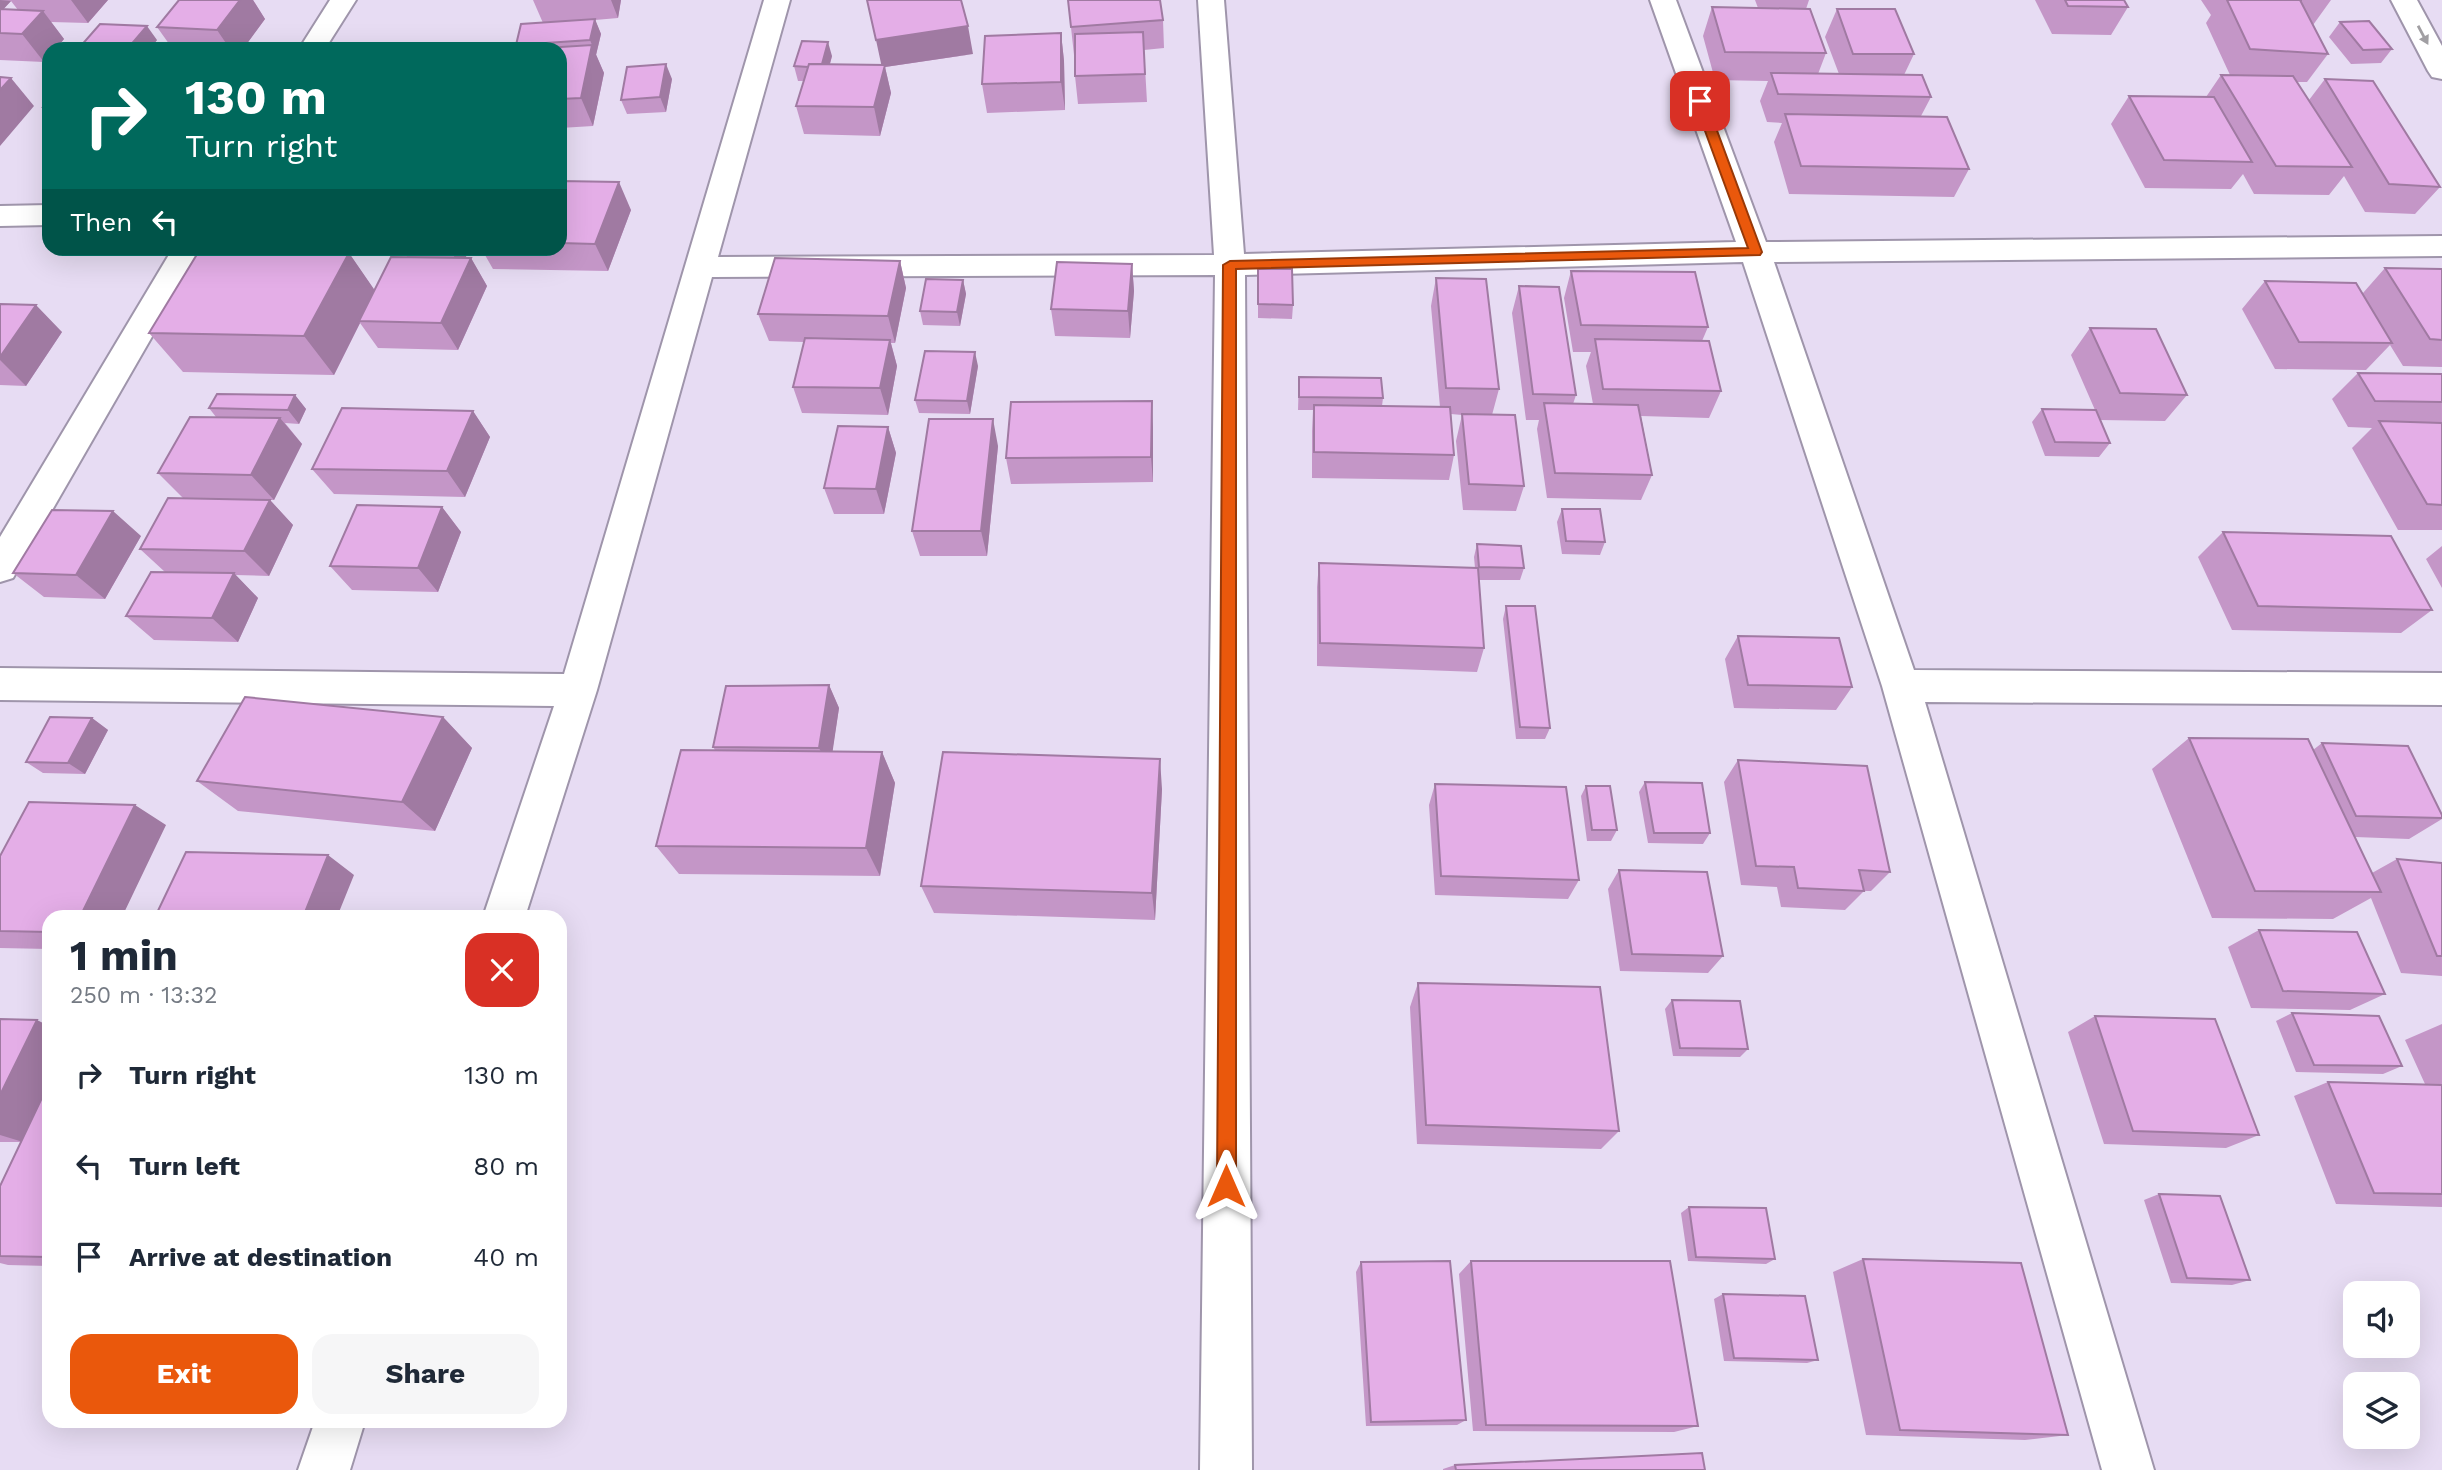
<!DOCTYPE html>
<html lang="en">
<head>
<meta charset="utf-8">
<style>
	:root { --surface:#fff; --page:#f6f6f7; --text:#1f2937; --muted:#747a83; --accent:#ea580c }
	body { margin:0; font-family:"Work Sans",sans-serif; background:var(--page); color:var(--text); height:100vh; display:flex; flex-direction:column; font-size:26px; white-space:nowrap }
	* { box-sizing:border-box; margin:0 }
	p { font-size:23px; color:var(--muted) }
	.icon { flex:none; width:38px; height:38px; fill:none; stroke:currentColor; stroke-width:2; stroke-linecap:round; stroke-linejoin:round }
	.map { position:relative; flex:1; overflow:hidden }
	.panel { position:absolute; left:42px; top:910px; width:525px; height:518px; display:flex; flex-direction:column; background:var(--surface); border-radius:21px; box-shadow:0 7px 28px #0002 }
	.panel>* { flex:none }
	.banner { position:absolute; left:42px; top:42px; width:525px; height:214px; border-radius:21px; box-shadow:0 7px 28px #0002; background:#00695c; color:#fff; overflow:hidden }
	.controls { position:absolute; left:2343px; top:1281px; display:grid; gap:14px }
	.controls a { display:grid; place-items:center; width:77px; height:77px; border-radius:14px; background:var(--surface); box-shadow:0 7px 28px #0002; font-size:35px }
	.pin { position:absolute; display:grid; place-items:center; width:60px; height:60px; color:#fff; margin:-30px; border-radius:14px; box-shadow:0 4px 10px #0006 }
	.me { position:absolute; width:77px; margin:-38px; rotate:0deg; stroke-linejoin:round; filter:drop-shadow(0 0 5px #0008) }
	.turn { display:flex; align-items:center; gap:24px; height:147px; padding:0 28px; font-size:32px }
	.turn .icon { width:91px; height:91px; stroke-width:2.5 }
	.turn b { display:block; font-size:49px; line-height:60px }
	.then { display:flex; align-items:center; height:66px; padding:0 28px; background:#0003; gap:14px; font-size:26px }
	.round { display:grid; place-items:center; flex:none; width:74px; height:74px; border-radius:21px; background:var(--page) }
	.overview { display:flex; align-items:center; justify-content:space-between; height:119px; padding:0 28px }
	h1 { font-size:42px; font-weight:700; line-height:52px }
	.button { display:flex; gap:14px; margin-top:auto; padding:14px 28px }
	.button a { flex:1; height:80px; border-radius:21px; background:var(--accent); color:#fff; font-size:28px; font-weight:700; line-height:80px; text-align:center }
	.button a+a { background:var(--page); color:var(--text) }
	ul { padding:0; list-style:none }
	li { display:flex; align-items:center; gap:21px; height:91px; padding:0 28px }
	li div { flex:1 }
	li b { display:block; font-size:26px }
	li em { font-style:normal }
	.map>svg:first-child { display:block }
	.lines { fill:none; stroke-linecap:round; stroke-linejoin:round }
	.minor-casing { stroke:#9f95ab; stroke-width:4 }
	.minor { fill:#fff; fill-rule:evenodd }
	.wall { fill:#c496c7; fill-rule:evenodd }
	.shaded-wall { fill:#a07aa2 }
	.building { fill:#e4aee7; stroke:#a07aa2; stroke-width:2 }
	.oneway { fill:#a19fa3 }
	.route { fill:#ea580c; stroke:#983908; stroke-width:2 }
</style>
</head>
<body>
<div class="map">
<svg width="2442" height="1470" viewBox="0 0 2442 1470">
	<rect width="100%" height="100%" fill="#e7dcf3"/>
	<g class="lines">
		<g class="minor-casing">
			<path id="minor" d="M330 0H356L325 49H299Z
				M764 0H790L718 257 1214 255 1198 0H1224L1244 254 1736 242 1650 0H1676L1766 242 2442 236V256L1774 262 1914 670 2442 673V705L1925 702 2154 1470H2102L1882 686 1743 262 1245 275 1252 1470H1200L1215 275 712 277 597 690 525 917H483L554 706 0 700V668L564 674Z
				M2391 0H2417L2442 46V79L2432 77 2428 71Z
				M49 205V225L0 226V206Z
				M173 248H203L13 578 0 582V537Z
				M315 1421H365L350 1470H298Z"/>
		</g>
		<use href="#minor" class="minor"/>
	</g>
	<path class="wall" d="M0 0H108L88 23 51 22 64 39 44 62 0 60ZM11 1 18 10 3 9Z
		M179 0H253L265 19 243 49H80L79 48 157 40 151 47 172 48 157 27Z
		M533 0H621L618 18 595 20 601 34 596 55 604 73 593 126 560 128V49H518L516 45 543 23Z
		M1068 0 1163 20 1164 48 1144 50 1147 102 1078 104 1075 76V55H1074Z
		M1755 0H1809L1806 9 1826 53 1818 74H1839L1825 37 1837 9 1914 54 1904 75 1931 97 1921 116 1969 169 1954 197 1789 194 1774 142 1782 123 1767 122 1760 101 1768 81 1715 80 1703 36 1712 7 1758 8Z
		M2035 0H2124L2128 7 2111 35 2052 34Z
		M2201 0H2331L2313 25 2328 54 2307 82H2297L2309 100 2325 79 2440 187 2415 214 2365 212 2344 176 2329 195 2254 194 2243 174 2231 189 2145 188 2111 124 2129 96 2206 97 2221 75H2230L2206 23 2211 15Z
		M2340 22 2392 49 2381 63 2351 64 2329 37Z
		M1061 33 1064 61 1065 110 987 113 982 84Z
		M973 54 885 67 891 93 880 136 804 134 796 106 804 81H798L794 66 832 56 830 64 881 65Z
		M672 79 666 112 627 114 621 100Z
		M49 100V115L43 107Z
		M560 181 631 210 608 271 493 269 481 248H560Z
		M337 248H396L395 250 337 249Z
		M402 248H470L465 258H471L487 286 458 350 378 348 360 323 334 375 183 372 149 333 349 253 374 290 407 257Z
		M900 261 906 288 895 343H891L897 366 888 415 802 413 793 387 804 342 769 341 758 314Z
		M1132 264 1134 291 1130 338 1055 336 1051 309Z
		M2385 268 2442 269V367L2403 366 2390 345 2366 370 2275 369 2242 309 2265 281 2363 293Z
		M1258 269 1293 305 1292 319 1258 318Z
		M1571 271 1708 327 1702 341 1721 391 1709 418 1641 416 1652 475 1641 500 1547 498 1537 429 1539 420H1526L1512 313 1519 286 1576 395 1573 404H1593L1586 366 1591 352H1573L1564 298Z
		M1436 278 1499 389 1492 415 1524 486 1516 511 1463 510 1456 441 1462 415 1451 414 1454 455 1449 480 1312 478V431L1313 410H1298L1299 377 1383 398 1382 406 1440 407 1431 306Z
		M963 280 966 294 960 326 923 325 920 311Z
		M0 304 62 332 26 386 0 385Z
		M2090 328 2187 395 2165 421 2100 420 2110 443 2099 457 2045 456 2032 422 2042 409 2095 410 2071 355Z
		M978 366 970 414 919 413 915 400Z
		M2358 373 2442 402V530H2398L2352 448 2372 428 2348 427 2332 399Z
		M295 395 306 409 299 424 285 423 302 444 274 500H270L293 525 269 576 235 575 258 598 238 642 154 640 126 616 165 572 140 549 184 499 158 473 216 417 209 408Z
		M473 411 490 437 465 497 334 494 312 469Z
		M888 427 896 453 884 514H834L824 488Z
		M1153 427V482L1011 484 1006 458Z
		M998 446 987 556H920L912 531Z
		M442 507 461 532 438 592 352 590 330 566Z
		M1562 509 1605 542 1600 555 1562 554 1557 522Z
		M2223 532 2432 610 2401 633 2232 630 2198 557Z
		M141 536 105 599 44 597 13 573Z
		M1477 544 1524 568 1520 580H1479L1484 648 1477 672 1317 666V587L1319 563 1475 568 1474 557Z
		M2442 546V588L2426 559Z
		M1506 606 1550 728 1545 739H1516L1503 619Z
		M1738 636 1852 687 1836 710 1734 708 1725 659Z
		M829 685 839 708 832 752H882L895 783 880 876 679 874 656 846 715 750 713 747Z
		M443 717 472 748 435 831 238 811 197 781Z
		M92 718 108 730 85 774 43 773 26 762Z
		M2189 738 2313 750 2322 743 2442 815V819L2409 839 2355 837 2372 873 2397 859 2442 863V976L2401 973 2371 898 2333 919 2212 918 2152 769Z
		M1738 760 1890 872 1871 891H1864L1845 910 1781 907 1777 887 1741 885 1724 782Z
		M1645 782 1710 833 1703 844 1648 843 1639 792Z
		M1435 784 1579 880 1568 899 1435 895 1429 805Z
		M1586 786 1617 830 1611 841H1587L1581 796Z
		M1162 789 1155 920 934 913 921 886Z
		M166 825 49 917V949L0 948V856Z
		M1619 870 1723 956 1708 973 1620 971 1608 889Z
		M2259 930 2385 994 2350 1010 2251 1008 2228 947Z
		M1418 983 1619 1131 1601 1149 1417 1144 1410 1007Z
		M1672 1000 1748 1049 1740 1057 1673 1056 1665 1009Z
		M2292 1013 2402 1066 2383 1074 2296 1072 2276 1021Z
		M2095 1016 2259 1135 2226 1148 2104 1144 2068 1032Z
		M0 1019 49 1026V1266L8 1265 0 1263V1186L21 1142H0Z
		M2442 1024V1207L2336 1204 2294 1096 2328 1082 2425 1084 2405 1040Z
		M2159 1194 2250 1280 2232 1285 2171 1283 2144 1200Z
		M1689 1207 1775 1259 1766 1264 1688 1261 1681 1213Z
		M1863 1259 2068 1435 2025 1440 1866 1435 1833 1272Z
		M1471 1261 1698 1426 1674 1432 1473 1431 1459 1274Z
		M1361 1262 1466 1420 1457 1425 1366 1426 1356 1272Z
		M1723 1294 1818 1360 1807 1363 1724 1361 1714 1299Z
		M1455 1465 1705 1470H1443V1469Z"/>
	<path class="shaded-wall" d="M0 0 11 1 0 13Z
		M71 0H108L88 23Z
		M240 0H253L265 19 243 49H230L217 30Z
		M611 0H621L618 18Z
		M43 11 64 39 56 49H49V57L44 62 22 34Z
		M595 19 601 34 596 55 590 40Z
		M147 26 157 40 150 49H127Z
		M968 26 973 54 885 67 891 93 880 136 874 107 882 68 876 40Z
		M1061 33 1064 61 1065 110 1061 82Z
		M828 42 832 56 825 81 821 67Z
		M592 45 604 73 593 126 581 98Z
		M666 64 672 79 666 112 660 97Z
		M11 78 34 106 0 146V90Z
		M619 182 631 210 608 271 595 244Z
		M449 248H470L461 268Z
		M349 253 376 292 359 321 360 323 334 375 304 336Z
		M471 258 487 286 458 350 441 323Z
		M900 261 906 288 895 343 888 316Z
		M1132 264 1134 291 1130 338 1128 311Z
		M963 280 966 294 960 326 957 312Z
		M36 305 62 332 26 386 0 360V357Z
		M890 340 897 366 888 415 880 388Z
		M975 352 978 366 970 414 967 401Z
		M295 395 306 409 299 424 288 410Z
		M1152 401 1153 427V482L1151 457Z
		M473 411 490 437 465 497 447 471Z
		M280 418 302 444 274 500 251 475Z
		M993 419 998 446 987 556 981 531Z
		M888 427 896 453 884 514 876 489Z
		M270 500 293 525 269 576 244 551Z
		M442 507 461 532 438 592 418 568Z
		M113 511 141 536 105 599 76 575Z
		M234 573 258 598 238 642 212 618Z
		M829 685 839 708 830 769 819 748Z
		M443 717 472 748 435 831 402 802Z
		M92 718 108 730 85 774 68 763Z
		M882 752 895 783 880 876 866 848Z
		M1160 759 1162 789 1155 920 1152 893Z
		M135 805 166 825 122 917H80Z
		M328 855 354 875 337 917H303Z
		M37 1020 49 1026V1086L23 1142 0 1135V1095Z"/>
	<path class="building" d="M179 0H240L217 30 157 27Z
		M867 0H961L968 26 876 40Z
		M1068 0H1160L1163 20 1071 27Z
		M2065 0H2124L2128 7 2068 6Z
		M2227 0H2302H2300L2328 54 2250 49Z
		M1712 7 1810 9 1826 53 1725 52Z
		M0 9 43 11 22 34 0 33Z
		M1837 9H1895L1914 54H1853Z
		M595 19 590 40 516 45 521 24Z
		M2369 21 2392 49 2363 50 2340 22Z
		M100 24 147 26 129 47 95 45 92 48H79Z
		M1143 32 1145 74 1075 76V34Z
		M1061 33V82L982 84 985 36Z
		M802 41 828 42 822 64H809L808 67 794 66Z
		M95 45 187 49H92Z
		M592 45 581 98 560 99V49H529Z
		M666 64 660 97 621 100 627 67Z
		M809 64 885 65 874 107 796 106Z
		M1771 73 1922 75 1931 97 1778 94Z
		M2221 75 2293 76 2352 167 2276 166Z
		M0 77 11 78 0 90Z
		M2325 79 2373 81 2440 187 2389 184Z
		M2129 96 2214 97 2252 162 2164 160Z
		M49 100V108L43 107Z
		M1785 114 1947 117 1969 169 1801 166Z
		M560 181 619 182 595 244 560 243Z
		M199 251 349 253 304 336 149 333Z
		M391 257 471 258 441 323 359 321Z
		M775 258 900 261 888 316 758 314Z
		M1057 262 1132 264 1128 311 1051 309Z
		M2385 268 2442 269V340L2430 339Z
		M1258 269H1292L1293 305 1258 304Z
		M1571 271 1695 272 1708 327 1581 325Z
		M1436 278 1486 279 1499 389 1446 388Z
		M926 279 963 280 957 312 920 311Z
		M2265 281 2356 283 2392 343 2299 342Z
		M1519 286 1559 287 1576 395 1533 394Z
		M0 304 36 305 0 357Z
		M2090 328 2156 329 2187 395 2120 393Z
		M805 338 890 340 880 388 793 387Z
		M1595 339 1709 341 1721 391 1603 389Z
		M925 351 975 352 967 401 915 400Z
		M2358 373 2442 374V402L2375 401Z
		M1299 377 1381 378 1383 398 1299 397Z
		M217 394 295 395 288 410 209 408Z
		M1152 401 1151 457 1006 458 1011 402Z
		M1544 403 1638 405 1652 475 1555 473Z
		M1314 405 1450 407 1454 455 1314 452Z
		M342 408 473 411 447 471 312 469Z
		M2042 409 2096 410 2110 443 2055 442Z
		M1462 414 1515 415 1524 486 1469 484Z
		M190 417 280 418 251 475 158 473Z
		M929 419H993L981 531H912Z
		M2379 421 2442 423V505L2427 504Z
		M838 426 888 427 876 489 824 488Z
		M168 498 270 500 244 551 140 549Z
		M357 505 442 507 418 568 330 566Z
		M1562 509H1600L1605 542 1566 541Z
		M52 510 113 511 76 575 13 573Z
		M2223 532 2391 536 2432 610 2258 606Z
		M1477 544 1521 546 1524 568 1479 567Z
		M1319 563 1478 568 1484 648 1320 643Z
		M151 572 234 573 212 618 126 616Z
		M1506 606H1535L1550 728 1520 727Z
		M1738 636 1839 638 1852 687 1748 685Z
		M829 685 819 748 713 747 726 686Z
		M245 697 443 717 402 802 197 781Z
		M50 717 92 718 68 763 26 762Z
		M2189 738 2308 739 2381 892 2255 891Z
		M2322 743 2408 746 2442 815V818L2356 816Z
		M681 750 882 752 866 848 656 846Z
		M943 752 1160 759 1152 893 921 886Z
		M1738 760 1867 766 1890 872 1859 870 1864 891 1798 888 1794 867 1756 866Z
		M1645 782 1702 783 1710 833H1654Z
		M1435 784 1566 787 1579 880 1441 876Z
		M1586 786H1610L1617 830H1592Z
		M29 802 135 805 80 917H49V932L0 931V856Z
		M186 852 328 855 303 917H155Z
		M2397 859 2442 863V956H2437Z
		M1619 870 1707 872 1723 956 1632 954Z
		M2259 930 2357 932 2385 994 2283 991Z
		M1418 983 1600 987 1619 1131 1426 1125Z
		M1672 1000 1740 1001 1748 1049 1680 1048Z
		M2292 1013 2379 1016 2402 1066 2314 1065Z
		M2095 1016 2215 1019 2259 1135 2133 1131Z
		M0 1019 37 1020 0 1095Z
		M2328 1082 2442 1085V1194L2374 1193Z
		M49 1083V1255L48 1257 0 1256V1186Z
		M2159 1194 2220 1196 2250 1280 2187 1278Z
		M1689 1207 1766 1208 1775 1259 1696 1257Z
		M1863 1259 2021 1263 2068 1435 1900 1430Z
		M1450 1261 1466 1420 1371 1422 1361 1262Z
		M1471 1261H1670L1698 1426 1486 1425Z
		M1723 1294 1805 1296 1818 1360 1734 1358Z
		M1702 1453 1705 1470H1456L1455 1465Z"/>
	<defs><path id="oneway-solid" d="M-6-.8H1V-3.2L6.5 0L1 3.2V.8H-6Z" transform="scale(1.75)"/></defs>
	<use class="oneway" href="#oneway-solid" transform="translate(2423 35) rotate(62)"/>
	<path class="route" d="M1700 97 1706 101 1762 252 1760 255 1236 269V1186L1233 1193 1226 1195 1220 1193 1217 1186 1223 265 1230 261 1748 248 1694 101Z"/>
</svg>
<div class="controls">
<a><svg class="icon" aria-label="sound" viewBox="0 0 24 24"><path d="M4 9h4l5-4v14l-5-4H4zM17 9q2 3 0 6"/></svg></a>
<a><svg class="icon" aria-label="layers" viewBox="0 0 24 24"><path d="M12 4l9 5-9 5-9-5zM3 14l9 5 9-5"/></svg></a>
</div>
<div class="pin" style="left:1700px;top:101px;background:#d93025"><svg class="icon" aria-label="arrive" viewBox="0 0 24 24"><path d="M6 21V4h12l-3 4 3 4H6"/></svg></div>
<svg class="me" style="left:1226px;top:1186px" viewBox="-20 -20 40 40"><path d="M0-17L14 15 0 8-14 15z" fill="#ea580c" stroke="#fff" stroke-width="4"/></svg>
<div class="banner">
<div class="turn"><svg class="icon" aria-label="right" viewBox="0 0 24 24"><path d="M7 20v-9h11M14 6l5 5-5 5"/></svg><div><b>130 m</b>Turn right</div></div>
<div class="then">Then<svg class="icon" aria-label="left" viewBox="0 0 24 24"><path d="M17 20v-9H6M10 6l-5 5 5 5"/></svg></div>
</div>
<section class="panel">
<div class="overview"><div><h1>1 min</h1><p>250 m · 13:32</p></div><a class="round" style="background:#d93025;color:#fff"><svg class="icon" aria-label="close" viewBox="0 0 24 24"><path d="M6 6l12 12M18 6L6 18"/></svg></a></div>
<ul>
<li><svg class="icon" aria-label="right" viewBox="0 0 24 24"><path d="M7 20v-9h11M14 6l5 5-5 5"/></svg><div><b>Turn right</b></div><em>130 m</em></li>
<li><svg class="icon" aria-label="left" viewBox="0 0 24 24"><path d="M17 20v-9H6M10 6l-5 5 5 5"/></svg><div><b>Turn left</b></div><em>80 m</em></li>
<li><svg class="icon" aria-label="arrive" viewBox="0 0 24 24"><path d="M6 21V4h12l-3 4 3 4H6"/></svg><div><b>Arrive at destination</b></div><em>40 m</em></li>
</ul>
<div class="button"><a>Exit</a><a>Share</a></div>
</section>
</div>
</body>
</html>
